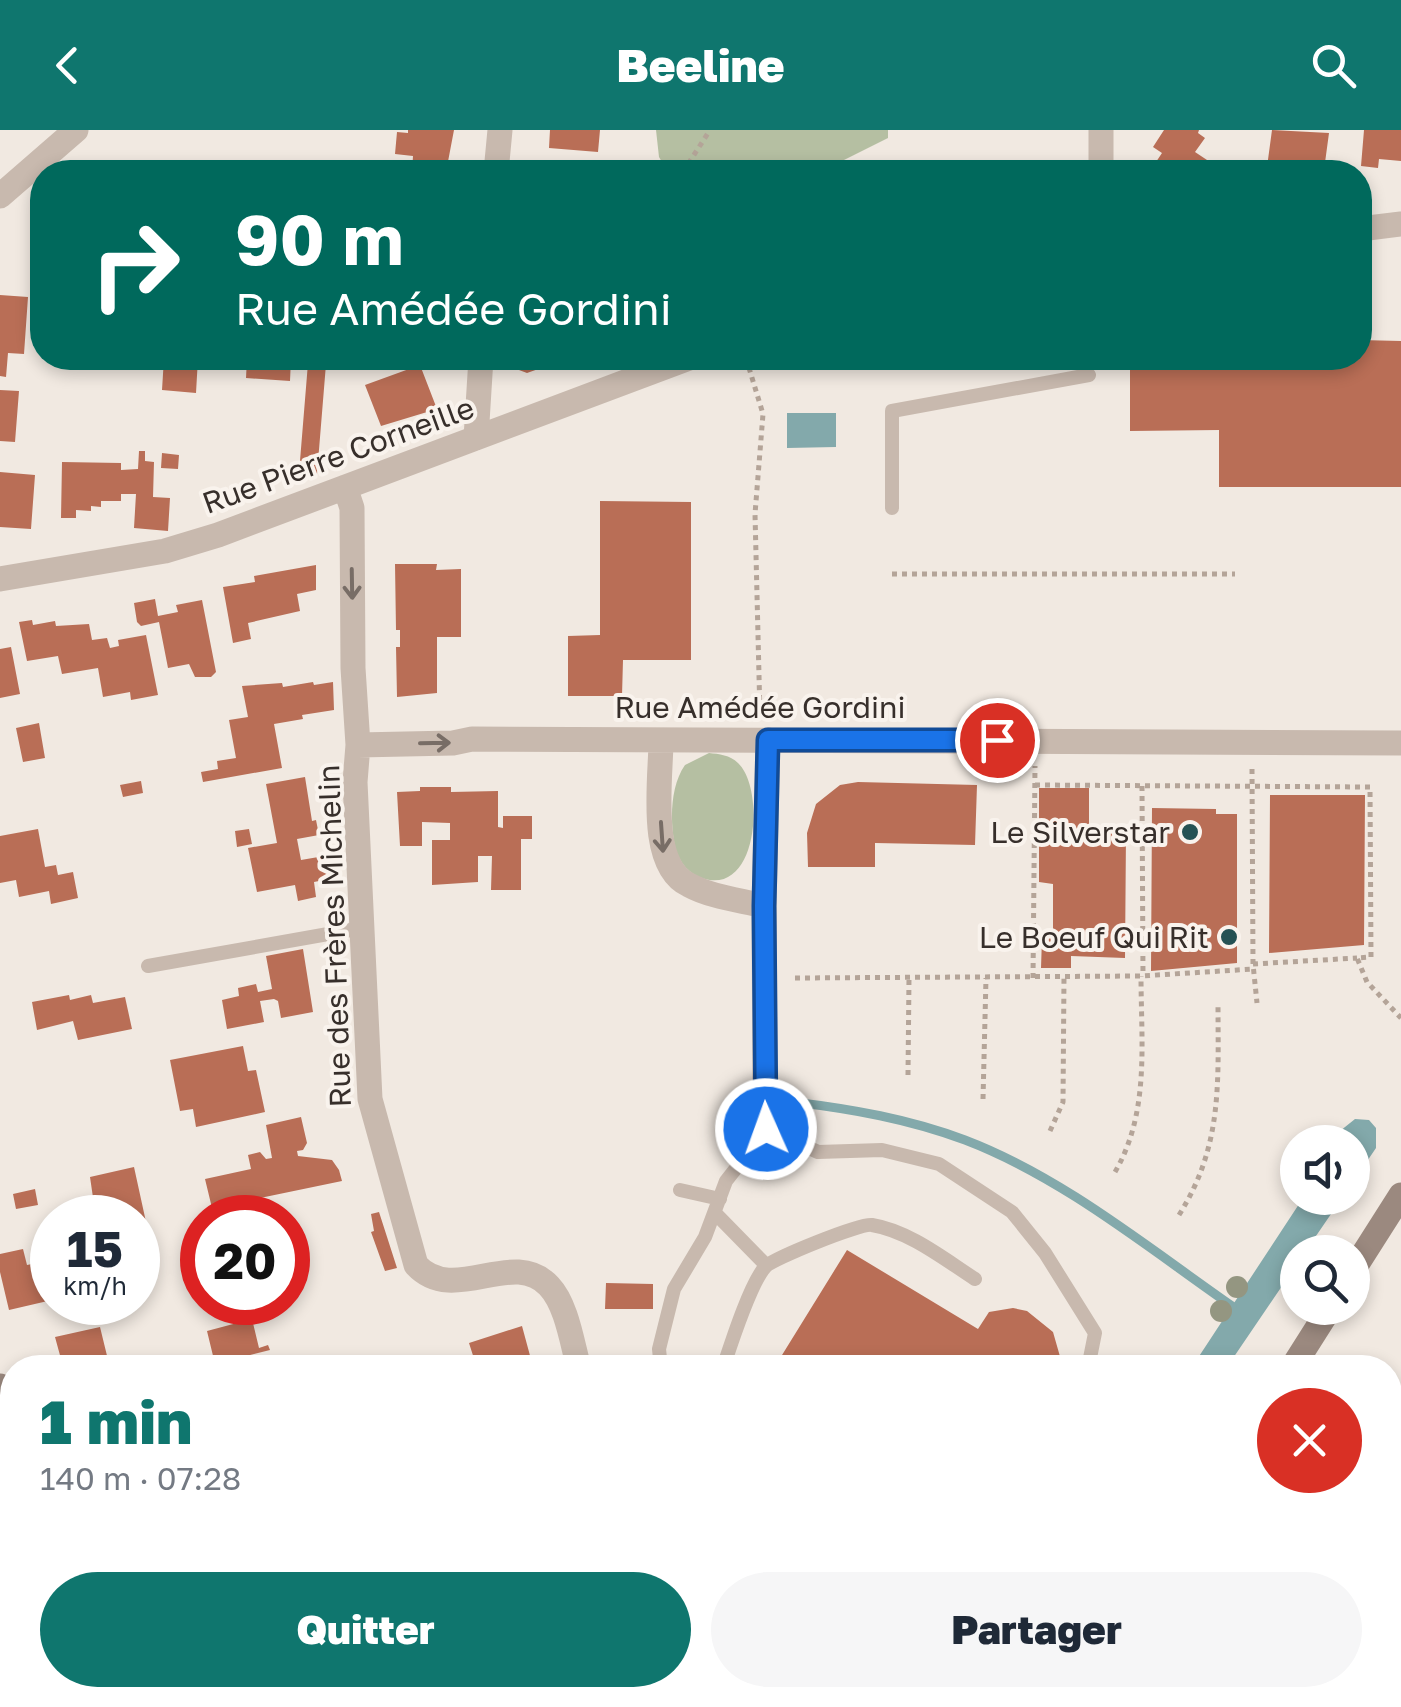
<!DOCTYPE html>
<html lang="fr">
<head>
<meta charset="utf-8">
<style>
	:root { --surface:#fff; --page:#f6f6f7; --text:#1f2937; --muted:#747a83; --accent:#0f766e }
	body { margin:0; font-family:"Golos Text",sans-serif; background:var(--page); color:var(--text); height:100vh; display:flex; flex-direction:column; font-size:38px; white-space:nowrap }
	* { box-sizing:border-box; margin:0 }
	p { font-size:32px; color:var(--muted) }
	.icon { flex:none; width:55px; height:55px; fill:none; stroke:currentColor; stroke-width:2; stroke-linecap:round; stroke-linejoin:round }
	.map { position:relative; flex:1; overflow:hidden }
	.side { position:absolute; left:0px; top:1225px; width:1402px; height:352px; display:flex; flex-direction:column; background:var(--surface); border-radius:40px 40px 0 0; box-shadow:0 5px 15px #0003 }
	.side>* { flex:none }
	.top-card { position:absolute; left:30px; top:30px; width:1342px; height:210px; border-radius:40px; box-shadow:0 5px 15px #0003; background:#00695c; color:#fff; overflow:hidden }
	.fabs { position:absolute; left:1280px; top:995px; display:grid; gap:20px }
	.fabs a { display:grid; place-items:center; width:90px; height:90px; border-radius:50%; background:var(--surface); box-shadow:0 5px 15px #0003; font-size:50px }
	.speed { position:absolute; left:30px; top:1065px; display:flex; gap:20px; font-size:50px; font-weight:700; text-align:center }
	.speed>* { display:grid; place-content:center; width:130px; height:130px; border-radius:50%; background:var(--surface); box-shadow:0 5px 15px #0003; line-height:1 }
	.speed small { font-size:25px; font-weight:400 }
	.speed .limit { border:15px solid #d22; background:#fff; color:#111 }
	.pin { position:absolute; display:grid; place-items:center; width:85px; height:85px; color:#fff; margin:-42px; border:5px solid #fff; border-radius:50%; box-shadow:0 2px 10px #0007 }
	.me { position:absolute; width:110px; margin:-55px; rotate:358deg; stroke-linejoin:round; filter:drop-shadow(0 0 8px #0008) }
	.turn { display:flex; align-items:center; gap:35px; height:210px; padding:0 40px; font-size:45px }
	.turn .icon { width:130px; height:130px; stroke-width:2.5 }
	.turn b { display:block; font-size:70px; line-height:85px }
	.round { display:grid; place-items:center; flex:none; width:105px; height:105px; border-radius:52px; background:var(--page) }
	.head { display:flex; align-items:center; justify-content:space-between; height:170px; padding:0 40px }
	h1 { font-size:60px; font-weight:800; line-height:75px; color:var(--accent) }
	.primary-button { display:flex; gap:20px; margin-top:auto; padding:20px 40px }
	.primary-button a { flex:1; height:115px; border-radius:60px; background:var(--accent); color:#fff; font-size:40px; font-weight:800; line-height:115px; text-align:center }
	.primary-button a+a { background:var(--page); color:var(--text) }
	header { display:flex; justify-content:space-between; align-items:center; height:130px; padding:0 40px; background:var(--accent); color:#fff; font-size:45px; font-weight:800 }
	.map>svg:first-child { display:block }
	.green { fill:#b5bfa2 }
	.water { fill:#83a9ab }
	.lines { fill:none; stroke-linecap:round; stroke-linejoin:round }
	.stream { stroke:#83a9ab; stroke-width:9 }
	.building { fill:#b96e56 }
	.path { stroke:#b4a498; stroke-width:5; stroke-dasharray:5 5; stroke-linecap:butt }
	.lane { stroke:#c8b9ae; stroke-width:14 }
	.street { stroke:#c8b9ae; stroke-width:25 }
	.secondary { stroke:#9b897f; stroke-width:25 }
	.tree { fill:#949681 }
	.oneway { stroke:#786d66 }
	.route-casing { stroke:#114b97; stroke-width:25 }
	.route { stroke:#1a73e8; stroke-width:18 }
	.poi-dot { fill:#255254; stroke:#f9f3ed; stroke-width:4 }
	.labels { text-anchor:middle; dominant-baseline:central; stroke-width:8; stroke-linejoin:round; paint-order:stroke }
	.street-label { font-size:30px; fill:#372f2b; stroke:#f9f3ed }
	.poi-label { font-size:30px; fill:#372f2b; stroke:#f9f3ed; text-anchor:end }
</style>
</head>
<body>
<header><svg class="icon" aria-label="back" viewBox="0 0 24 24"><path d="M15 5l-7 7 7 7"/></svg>Beeline<svg class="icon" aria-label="search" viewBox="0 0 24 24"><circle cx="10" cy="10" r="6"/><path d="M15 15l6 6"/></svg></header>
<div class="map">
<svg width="1401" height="1577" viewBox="0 0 1401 1577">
	<rect width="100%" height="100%" fill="#f1e9e1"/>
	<path class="green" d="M656 0H888V8L834 35 808 42H668L659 27Z
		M709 623C719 624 730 625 738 633 766 659 758 771 699 747 685 741 676 727 674 711 670 687 671 655 685 635Z"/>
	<path class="water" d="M787 283H836V317L787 318Z
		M1355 989 1369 990 1376 998V1018L1353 1052 1352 1012H1334L1340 1001Z
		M1303 1068H1342L1305 1122H1298L1297 1134 1227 1237H1192Z"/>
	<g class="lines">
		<path class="stream" d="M793 972C852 979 909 989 965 1010 1062 1047 1147 1117 1232 1176"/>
	</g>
	<path class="building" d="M408 0H454L446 42H412L413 26 395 24 397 2 408 3Z
		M550 0H600L598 22 549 18Z
		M1164 0H1199L1198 3 1205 8 1195 22 1207 30 1198 42H1159L1161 39 1154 35 1162 23 1153 17Z
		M1272 0 1329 3 1324 40 1304 38 1303 42 1267 37Z
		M1364 0H1401V31L1379 29 1378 38 1361 36Z
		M550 36 581 38 584 42H549Z
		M976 36 1038 37V42H976Z
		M0 165 28 167 24 224 8 223 6 247 0 246Z
		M1360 210 1401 211V357H1219V300L1130 301V228H1360Z
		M164 228H198L196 263 162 260Z
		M247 228H291L290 251 246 248Z
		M518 228H560L558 232 527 243 519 240Z
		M308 233 326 234 317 344 299 343Z
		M420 235 437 279 381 296 365 255Z
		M0 260 19 261 15 312 0 311Z
		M139 321H145V331L154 332 153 367 170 368 168 401 134 398 136 364H121V371H101V377L91 376V381L76 380V388H61L62 332 121 333V340L138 339Z
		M162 323 179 325 178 339 161 338Z
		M0 342 35 345 31 399 0 397Z
		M600 371 691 372V530H623L622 566H568V506L600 505Z
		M395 434H437L436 440 461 439V507H437V563L397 567 396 517H400V500H396Z
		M316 435V460L297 464 300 481 248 493 251 509 233 513 223 457 255 452 254 446Z
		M155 469 158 486 178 482 176 475 202 470 216 542 211 547H195L189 534 168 538 159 492 141 496 137 492 134 473Z
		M32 490 33 495 55 491 56 496 89 494 92 510 107 508 110 518 119 516 118 510 146 505 158 565 131 570 130 562 103 567 98 538 62 544 58 526 27 531 19 492Z
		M11 517 20 564 0 568V519Z
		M313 552 314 555 333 552 334 580 302 585 303 589 274 594 282 638 203 652 201 642 218 639 217 631 236 628 229 590 248 587 242 556 282 553 283 557Z
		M39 593 45 628 23 632 16 598Z
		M305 647 312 691 316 690 319 705 297 709 301 730 330 725 334 748 314 752 316 767 298 771 295 755 257 762 248 718 277 713 266 654Z
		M141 651 143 663 123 667 120 655Z
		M858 652 977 655 975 715 875 713V737H808L807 703 816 674 840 655Z
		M420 657H451V662L498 661V697L503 698V686H532V709H521V760H491L492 726H478V752L432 755V710H450V693L422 692V716H400L397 662 420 661Z
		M1039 658H1089V702H1126L1125 828 1071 826V838H1041L1042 808H1053V754L1039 752Z
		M1270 665H1365L1364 815 1269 823Z
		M1152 678 1216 679V684H1237V833L1151 841Z
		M38 699 45 737 56 735 58 745 73 742 78 768 51 774 49 761 19 767 16 750 0 753V706Z
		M249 699 252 714 237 717 235 701Z
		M303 819 313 882 281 888 278 871 274 869 260 871 264 892 227 899 222 870 239 866 238 858 256 854 258 862 272 859 266 826Z
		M69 865 70 870 91 865 93 873 125 867 132 899 78 910 73 891 37 900 32 872Z
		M243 916 248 941 256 940 265 982 196 997 193 979 180 981 170 930Z
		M301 987 307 1013 303 1020 297 1021 298 1026 332 1030 339 1040 342 1051 212 1078 205 1049 251 1039 248 1025 260 1022 266 1029 272 1028 266 995Z
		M134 1037 146 1092 138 1094V1088H96L90 1047Z
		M35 1059 38 1075 16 1079 13 1064Z
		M379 1082 397 1138 385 1141 371 1102 374 1101 371 1084Z
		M23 1119 27 1135 52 1130V1170L9 1180 0 1142V1124Z
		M847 1120 978 1199 989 1182 1013 1178 1027 1181 1053 1202 1061 1230 1060 1238H774Z
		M606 1153 653 1154V1179H605Z
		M252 1189 259 1218 268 1215 270 1220 215 1234 207 1201Z
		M522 1196 532 1233 516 1238H477L469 1213Z
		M100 1197 110 1238H59L57 1231 61 1229 55 1207Z
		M391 1227 394 1238H364L363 1234Z
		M1401 1430V1452L1393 1456 1401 1484V1542L1394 1527 1390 1528V1435Z
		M12 1495V1516L5 1520 12 1538 8 1540 12 1551V1565H40L36 1577H0V1500Z
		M125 1565H133L137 1577H94Z
		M195 1565H246L234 1577H217L208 1568 197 1570Z
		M329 1565H382L391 1575 396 1571 400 1575 410 1565H426L424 1567 430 1574 427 1577H340Z
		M484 1565H532V1566L487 1577Z
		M723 1565H793L810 1577H723Z
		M1113 1565H1155L1148 1577H1133Z
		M1233 1565H1255L1250 1573 1257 1577H1226Z"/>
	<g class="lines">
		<path class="path" d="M683 42 710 0
			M746 228 763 284 755 384 760 586
			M892 444H1235
			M1252 639 1253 834 1257 873
			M1035 655 1370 657 1371 827 1357 828 1367 852 1401 888
			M1142 656 1143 846
			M1253 834 1357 828
			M795 848 1141 846 1253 839
			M1033 848 1035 636
			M908 945 909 848
			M983 969 986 848
			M1050 1001 1063 972 1064 847
			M1115 1042C1150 982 1141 913 1141 846
			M1179 1085C1223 1015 1218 953 1218 873
			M718 1565 720 1577
			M799 1565 814 1577
			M994 1577 1004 1565"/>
		<path class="lane" d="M892 378V281L1089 245
			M148 836 362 798
			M680 1060 720 1069
			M716 1084 766 1135
			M661 1238 659 1219 674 1159 705 1107 726 1051 767 999 818 1022 882 1020 939 1034 1012 1082 1045 1123 1095 1203 1088 1238
			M723 1238C731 1214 750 1154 765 1137 772 1129 860 1093 872 1095 909 1101 944 1129 975 1149"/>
		<path class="street" d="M1101 0V42
			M496 42 500 0
			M0 66 76 0
			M1360 99 1401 94
			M476 308 481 228
			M345 357 352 378 353 538 358 615 355 652 370 969 416 1135C454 1176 513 1117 549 1156 567 1175 572 1213 579 1238
			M0 449 165 421 218 405 689 228
			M661 610C661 649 647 735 689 755 711 767 740 770 764 776
			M358 615 453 613 472 609 1401 613
			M765 974 764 776 768 610
			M0 1339 12 1327
			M678 1565 682 1577
			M1357 1565 1366 1577
			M1319 1577 1333 1565"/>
		<path class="secondary" d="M1352 1142 1401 1065
			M1292 1238 1330 1178
			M0 1256 12 1269
			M303 1565 315 1577
			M954 1577 965 1565"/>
	</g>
	<g class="tree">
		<circle cx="1237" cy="1157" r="11"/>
		<circle cx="1221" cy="1181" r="11"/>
	</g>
	<defs><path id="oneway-shaft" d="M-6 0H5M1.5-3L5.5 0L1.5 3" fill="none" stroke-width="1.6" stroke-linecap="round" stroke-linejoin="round" transform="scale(2.5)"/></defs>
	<g class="oneway">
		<use href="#oneway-shaft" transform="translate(352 454) rotate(89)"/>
		<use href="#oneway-shaft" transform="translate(435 613) rotate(-1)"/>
		<use href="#oneway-shaft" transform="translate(662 707) rotate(86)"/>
	</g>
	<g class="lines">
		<g class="route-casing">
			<path id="route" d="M766 999 764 776 768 610H997"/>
		</g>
		<use href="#route" class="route"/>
	</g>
	<g class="poi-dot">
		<circle cx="1190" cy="702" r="10"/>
		<circle cx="1229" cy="807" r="10"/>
	</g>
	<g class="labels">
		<g class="street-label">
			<text transform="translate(338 325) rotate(-20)">Rue Pierre Corneille</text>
			<text x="760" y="577">Rue Amédée Gordini</text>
			<text transform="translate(334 806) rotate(-92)">Rue des Frères Michelin</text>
		</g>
		<g class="poi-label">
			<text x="1170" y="702">Le Silverstar</text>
			<text x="1209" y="807">Le Boeuf Qui Rit</text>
		</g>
	</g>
</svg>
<div class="fabs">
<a><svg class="icon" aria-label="sound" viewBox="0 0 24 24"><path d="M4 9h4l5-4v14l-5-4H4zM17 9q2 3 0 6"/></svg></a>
<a><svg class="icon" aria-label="search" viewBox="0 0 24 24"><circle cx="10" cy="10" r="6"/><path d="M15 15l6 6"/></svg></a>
</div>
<div class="speed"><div>15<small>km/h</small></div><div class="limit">20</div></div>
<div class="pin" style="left:997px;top:610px;background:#d93025"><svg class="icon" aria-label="arrive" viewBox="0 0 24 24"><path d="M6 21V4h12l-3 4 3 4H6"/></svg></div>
<svg class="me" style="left:766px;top:999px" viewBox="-20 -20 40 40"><circle r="17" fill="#1a73e8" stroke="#fff" stroke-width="3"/><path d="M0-11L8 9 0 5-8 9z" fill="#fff"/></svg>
<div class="top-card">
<div class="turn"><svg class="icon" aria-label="right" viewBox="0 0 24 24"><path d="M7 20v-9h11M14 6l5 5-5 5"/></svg><div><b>90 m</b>Rue Amédée Gordini</div></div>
</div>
<section class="side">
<div class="head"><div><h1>1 min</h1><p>140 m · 07:28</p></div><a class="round" style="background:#d93025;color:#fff"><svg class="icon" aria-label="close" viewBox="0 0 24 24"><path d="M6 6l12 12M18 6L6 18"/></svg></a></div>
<div class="primary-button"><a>Quitter</a><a>Partager</a></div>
</section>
</div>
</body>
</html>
